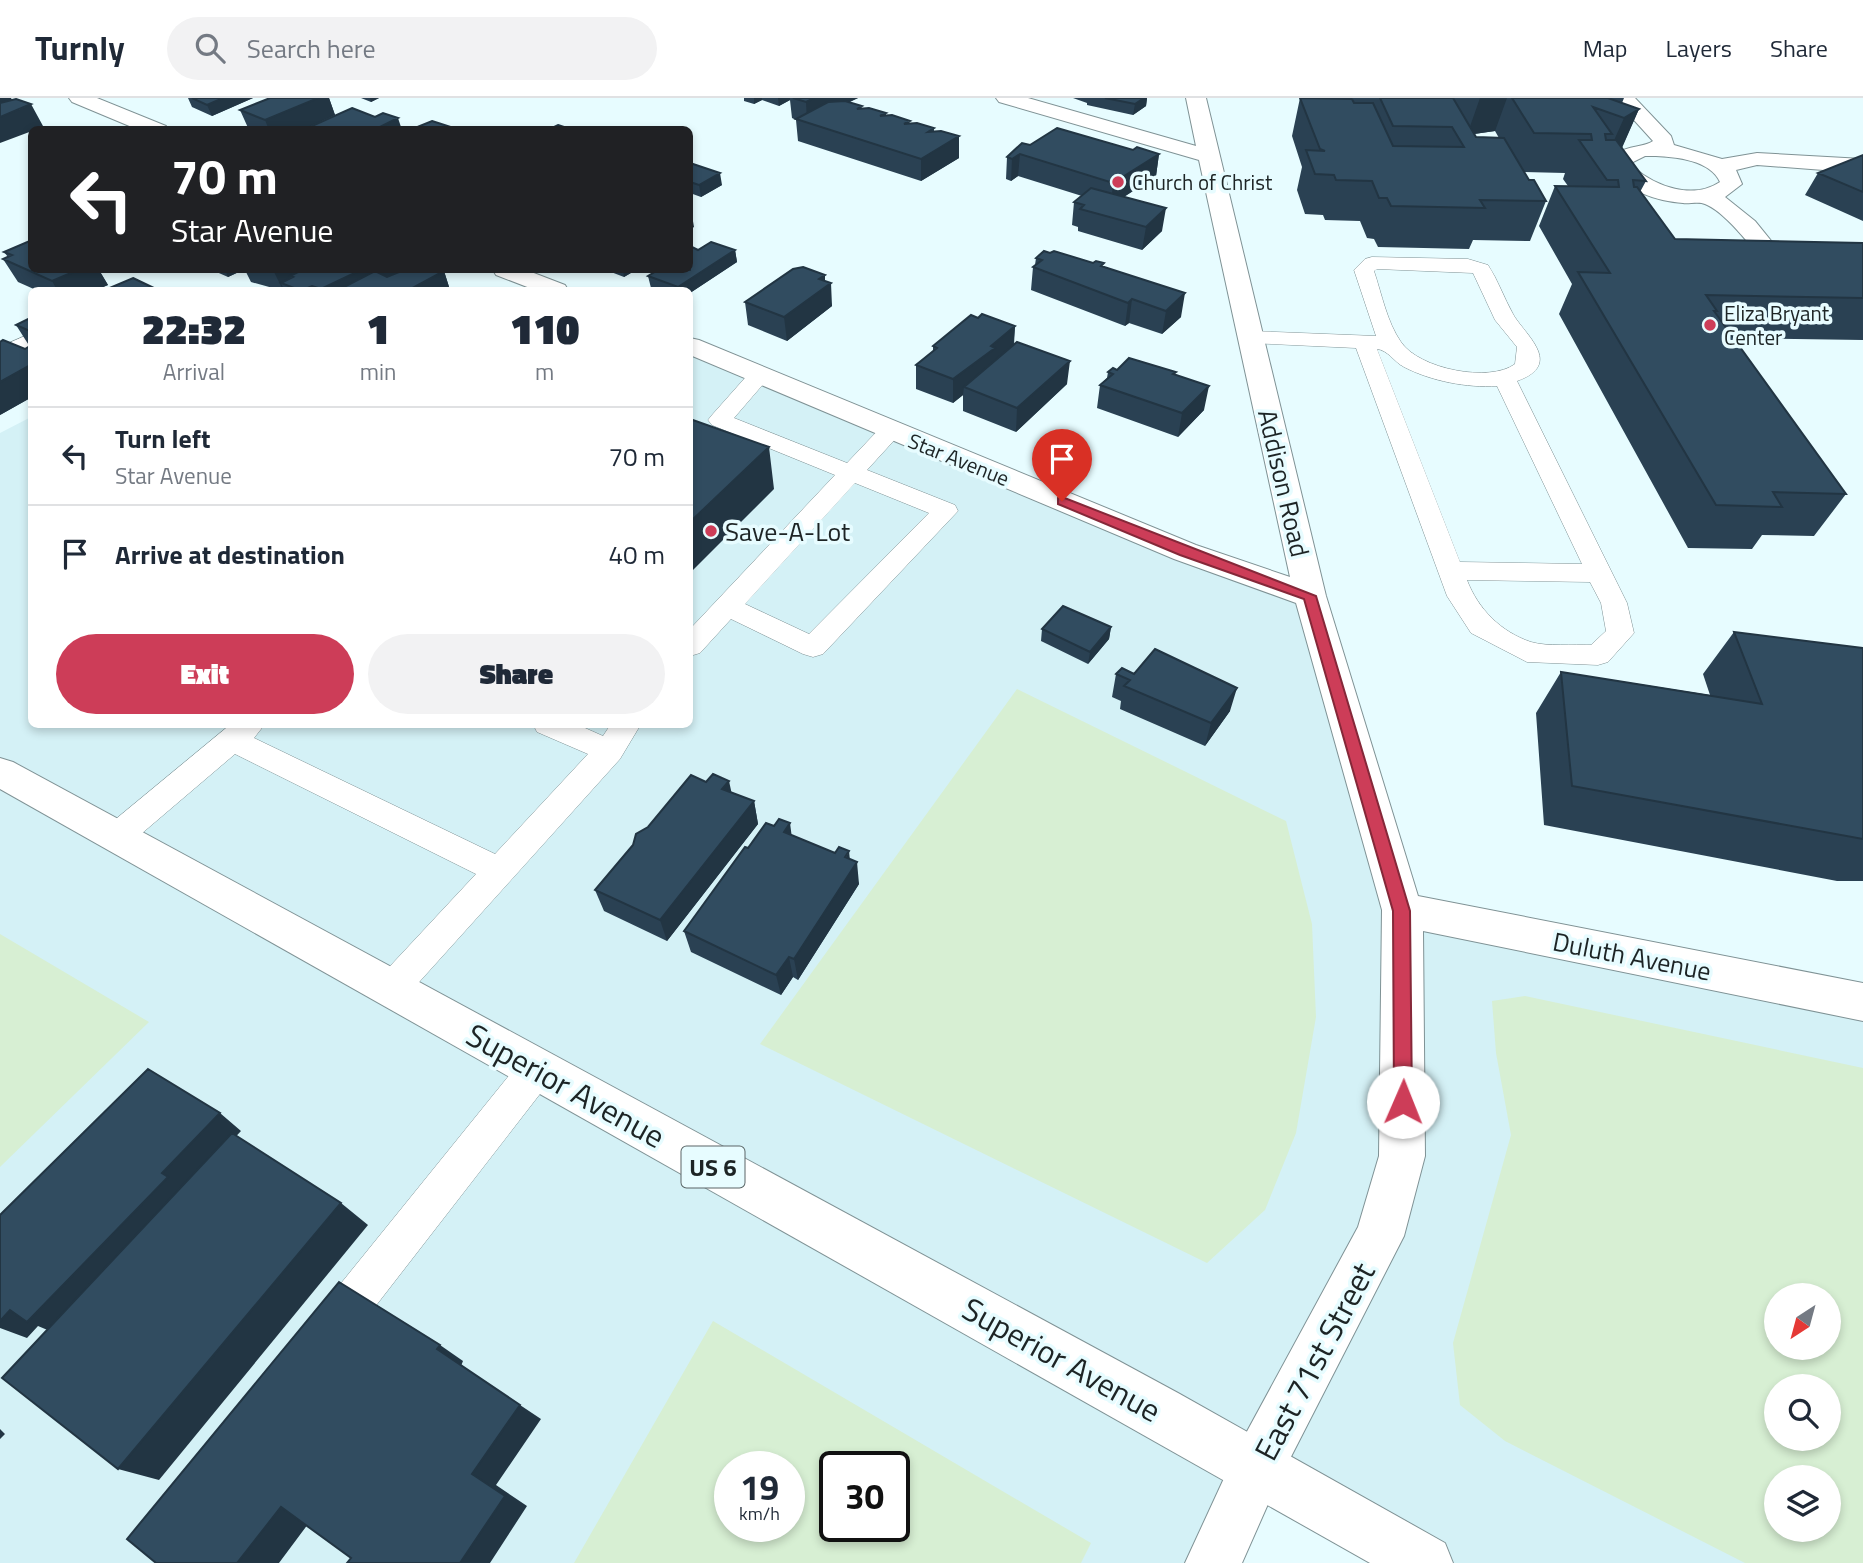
<!DOCTYPE html>
<html lang="en">
<head>
<meta charset="utf-8">
<style>
	:root { --surface:#fff; --page:#f2f2f3; --text:#1f2937; --muted:#747a83; --line:#e0e1e3; --accent:#cd3d58 }
	body { margin:0; font-family:"Titillium Web",sans-serif; background:var(--page); color:var(--text); height:100vh; display:flex; flex-direction:column; font-size:26px; white-space:nowrap }
	* { box-sizing:border-box; margin:0 }
	p { font-size:23px; color:var(--muted) }
	.icon { flex:none; width:38px; height:38px; fill:none; stroke:currentColor; stroke-width:2; stroke-linecap:round; stroke-linejoin:round }
	.map { position:relative; flex:1; overflow:hidden }
	.drawer { position:absolute; left:28px; top:189px; width:665px; height:441px; display:flex; flex-direction:column; background:var(--surface); border-radius:10px; box-shadow:0 4px 10px #0003 }
	.drawer>* { flex:none }
	.hud { position:absolute; left:28px; top:28px; width:665px; height:147px; border-radius:10px; box-shadow:0 4px 10px #0003; background:#202124; color:#fff; overflow:hidden }
	.needle { width:46px; rotate:216deg }
	.tools { position:absolute; left:1764px; top:1185px; display:grid; gap:14px }
	.tools a { display:grid; place-items:center; width:77px; height:77px; border-radius:50%; background:var(--surface); box-shadow:0 4px 10px #0003; font-size:35px }
	.speed { position:absolute; left:714px; top:1353px; display:flex; gap:14px; font-size:35px; font-weight:700; text-align:center }
	.speed>* { display:grid; place-content:center; width:91px; height:91px; border-radius:50%; background:var(--surface); box-shadow:0 4px 10px #0003; line-height:1 }
	.speed small { font-size:18px; font-weight:400 }
	.speed .limit { border:4px solid #111; border-radius:10px; background:#fff; color:#111 }
	.pin { position:absolute; display:grid; place-items:center; width:60px; height:60px; color:#fff; margin:-72px -30px; border-radius:50% 50% 50% 0; rotate:-45deg; box-shadow:0 0 7px #0007 }
	.pin .icon { rotate:45deg }
	.me { position:absolute; width:77px; margin:-38px; rotate:1deg; stroke-linejoin:round; filter:drop-shadow(0 0 5px #0008) }
	.turn { display:flex; align-items:center; gap:24px; height:147px; padding:0 28px; font-size:32px }
	.turn .icon { width:91px; height:91px; stroke-width:2.5 }
	.turn b { display:block; font-size:49px; line-height:60px }
	.eta { display:flex; justify-content:space-evenly; align-items:center; height:119px; text-align:center }
	.eta b { font-size:42px; font-weight:800; line-height:49px }
	.cta { display:flex; gap:14px; margin-top:auto; padding:14px 28px }
	.cta a { flex:1; height:80px; border-radius:42px; background:var(--accent); color:#fff; font-size:28px; font-weight:800; line-height:80px; text-align:center }
	.cta a+a { background:var(--page); color:var(--text) }
	ul { padding:0; list-style:none }
	li { display:flex; align-items:center; gap:21px; height:98px; padding:0 28px; border-top:2px solid var(--line) }
	li div { flex:1 }
	li b { display:block; font-size:26px }
	li em { font-style:normal }
	header { display:flex; align-items:center; gap:42px; box-sizing:border-box; height:98px; padding:0 35px; background:var(--surface); border-bottom:2px solid var(--line) }
	header strong { font-size:33px }
	nav { display:flex; gap:38px; margin-inline-start:auto; font-size:24px }
	.search { width:490px; height:63px; background:var(--page); display:flex; align-items:center; gap:18px; box-sizing:border-box; padding:0 24px; border-radius:38px; color:var(--muted); font-size:26px }
	.map>svg:first-child { display:block }
	.built { fill:#d4f1f6; fill-rule:evenodd }
	.green { fill:#d7efd3; fill-rule:evenodd }
	.lines { fill:none; stroke-linecap:round; stroke-linejoin:round }
	.lane-casing { stroke:#7f9295; stroke-width:1 }
	.street-casing { stroke:#7f9295; stroke-width:2 }
	.primary-casing { stroke:#7f9295; stroke-width:2 }
	.lane { fill:#fff; fill-rule:evenodd }
	.street { fill:#fff; fill-rule:evenodd }
	.primary { fill:#fff; fill-rule:evenodd }
	.wall { fill:#2a4153; fill-rule:evenodd }
	.shaded-wall { fill:#223543 }
	.building { fill:#314c60; stroke:#223543; stroke-width:2 }
	.route { fill:#cd3d58; stroke:#852839; stroke-width:2 }
	.poi-dot { fill:#cd3d58; stroke:#e7fcff; stroke-width:2.5 }
	.labels { text-anchor:middle; dominant-baseline:central; stroke-width:7; stroke-linejoin:round; paint-order:stroke }
	.far-poi-label { font-size:21px; fill:#1d2425; stroke:#e7fcff; text-anchor:start }
	.far-street-label { font-size:21px; fill:#1d2425; stroke:#e7fcff }
	.shield { fill:#e7fcff; stroke:#5a6566; stroke-width:2 }
	.shield-label { font-size:24px; font-weight:bold; fill:#1d2425 }
	.street-label { font-size:26px; fill:#1d2425; stroke:#e7fcff }
	.poi-label { font-size:26px; fill:#1d2425; stroke:#e7fcff; text-anchor:start }
	.near-street-label { font-size:32px; fill:#1d2425; stroke:#e7fcff }
</style>
</head>
<body>
<header>
<strong>Turnly</strong>
<div class="search"><svg class="icon" aria-label="search" viewBox="0 0 24 24"><circle cx="10" cy="10" r="6"/><path d="M15 15l6 6"/></svg>Search here</div>
<nav><a>Map</a><a>Layers</a><a>Share</a></nav>
</header>
<div class="map">
<svg width="1863" height="1465" viewBox="0 0 1863 1465">
	<rect width="100%" height="100%" fill="#e7fcff"/>
	<path class="built" d="M690 248 1310 498 1402 812 1863 904V1465H1421L1257 1369 1213 1465H0V335L31 319 32 626H690ZM1776 1197H1829V1250H1776ZM1776 1288H1829V1340H1776ZM730 1368H789V1428H730ZM835 1368H894V1428H835ZM1776 1379H1829V1432H1776Z"/>
	<path class="green" d="M1017 591 1286 723 1312 826 1316 919 1296 1035 1265 1112 1207 1165 760 946Z
		M0 836 149 924 0 1069Z
		M1525 898 1863 970V1465H1745L1505 1343 1460 1307 1453 1245 1511 1037 1496 955 1492 903ZM1829 1197V1250H1776V1197ZM1829 1288V1340H1776V1288ZM1829 1379V1432H1776V1379Z
		M713 1223 1091 1445 1081 1465H574ZM789 1368V1428H730V1368ZM894 1368V1428H835V1368Z"/>
	<g class="lines">
		<g class="lane-casing">
			<path id="lane" d="M1372 159 1468 161 1488 167C1498 182 1504 200 1513 216 1524 236 1565 266 1517 283L1627 505 1634 535 1608 564 1598 567 1527 564 1471 535 1447 498 1356 250 1250 245 1239 239 1250 233 1376 238 1354 172 1365 161ZM1377 171 1473 175 1495 222 1517 249 1515 266C1490 285 1419 271 1401 244 1387 224 1382 197 1374 173ZM1377 251C1388 252 1394 264 1404 269 1431 283 1467 290 1497 288L1582 466 1460 464ZM1467 482 1590 484 1601 505 1606 533 1591 547C1573 546 1548 549 1531 544 1501 534 1478 511 1467 482Z
				M32 235V250L0 264V249Z
				M760 270 771 277 734 320 847 365 883 327H899L903 332 899 337 867 372 955 407 958 413 823 556 813 559 803 556 731 521 700 555 690 558V531L835 377 712 327 708 322 712 317 752 272ZM855 385 929 415 809 536 745 506Z
				M231 626H265L254 640 495 756 588 656 537 634 533 626H576L603 638 611 626H641L620 661 403 902 391 906 379 902 374 891 379 880 476 776 235 656 127 748 116 752 105 748 100 739 105 730Z
				M537 954 550 959 555 971 550 983 347 1245 332 1251 317 1245 311 1230 317 1215 524 959Z"/>
		</g>
		<g class="street-casing">
			<path id="street" d="M69 0H97L166 28 169 32H139L72 4Z
				M996 0H1028L1196 48 1186 0H1206L1326 498 1418 798 1863 885V923L1423 833 1425 1058 1404 1138 1276 1388 1242 1465H1185L1238 1350 1358 1129 1379 1058 1382 812 1296 505 1174 461 690 257V240L699 242 1196 447 1290 479 1199 62 999 4Z
				M1614 0H1635L1671 38 1674 47 1722 61 1757 55 1863 61V75L1757 67 1736 72 1742 86 1725 99 1755 123 1790 166 1787 171H1769C1755 153 1726 114 1705 106 1699 103 1689 106 1683 105 1657 103 1626 93 1611 71 1611 45 1640 52 1653 43ZM1656 58C1676 59 1710 62 1720 84 1693 102 1656 89 1633 69V64L1645 58Z
				M493 172H526L565 187 568 192H535L496 177Z"/>
		</g>
		<g class="primary-casing">
			<path id="primary" d="M0 660 13 664 1178 1295 1445 1445 1453 1465H1370L0 691Z"/>
		</g>
		<use href="#lane" class="lane"/>
		<use href="#street" class="street"/>
		<use href="#primary" class="primary"/>
	</g>
	<path class="wall" d="M188 0H253L212 18 192 9Z
		M270 0H329L335 17 302 32H249L240 12Z
		M361 0H379L371 4Z
		M744 0H858L849 4 862 10 886 15V18L910 25 934 30V33L959 60 921 83 798 43 796 22 792 20 790 2 779 8 762 2 754 6 744 3Z
		M1073 0H1147L1146 8 1133 17 1087 7V5Z
		M1300 0 1354 5 1352 0H1624L1622 5 1639 11 1622 50 1646 83 1640 94 1675 141 1863 145V242L1733 240 1846 396 1814 438 1762 437 1752 451 1688 450 1559 216 1572 186 1539 128 1555 88H1568L1563 81 1565 75 1524 74 1529 82 1546 103 1530 143 1473 142 1469 151 1378 149 1374 141 1367 140 1360 123 1325 122 1323 117 1305 116 1297 92 1302 69 1292 38ZM1495 33 1499 40 1476 39 1474 36Z
		M1030 47 1133 52 1159 56 1156 78 1124 99 1162 133 1142 152 1078 133V129L1072 127 1074 104 1082 98 1018 78 1011 83 1006 81 1007 59Z
		M1863 57V123L1805 97 1818 75Z
		M690 65 722 87 701 99 690 95Z
		M32 142V172H99L108 187 96 192H36L18 184 3 161 8 159 4 154Z
		M735 152 737 164 690 195V192H658L651 190 648 178Z
		M1050 155 1103 169 1181 219 1162 236 1129 225 1125 228 1031 192 1033 169 1035 167 1036 160Z
		M212 172H243L228 179Z
		M245 172H440L444 173 450 192H280L251 184Z
		M610 172H636L624 179 611 174Z
		M825 183 832 208 787 243 748 227 745 204Z
		M32 219V299L0 317 25 251 30 249 16 227Z
		M978 220 1015 228 1014 247 1067 286 1016 334 963 313V297L953 305 916 291V267L933 253V248Z
		M1117 272 1175 277 1204 312 1178 339 1097 310 1100 287 1107 280 1108 274Z
		M1111 529 1109 541 1088 566 1041 543 1042 531Z
		M1734 534 1863 550V783H1837L1544 727 1536 615 1561 574 1710 597 1703 576Z
		M1116 576H1134L1230 613 1205 648 1120 611 1121 603 1112 599Z
		M731 694 754 703 758 726 667 843 604 813 595 792Z
		M791 737 850 761 859 786 798 882 793 879 781 897 691 854 684 833 748 750Z"/>
	<path class="shaded-wall" d="M0 0H11L18 12 31 6 43 28 32 32V33L0 45Z
		M223 0H253L212 18 207 7Z
		M316 0H329L335 17 302 32H269L265 22Z
		M370 0H379L371 4Z
		M754 0H762V2L754 6Z
		M778 0H790V2L779 8Z
		M814 0H858L807 25 806 4Z
		M1144 0H1147L1146 8 1133 17 1135 6Z
		M1480 0H1507L1495 33 1467 37Z
		M1639 11 1622 49 1607 58 1624 20Z
		M398 20 402 32H374Z
		M959 38V60L921 83V61Z
		M1020 56 1018 78 1011 83 1012 61Z
		M1159 56 1156 78 1111 107 1113 85Z
		M720 75 722 87 701 99 699 87Z
		M690 106 694 129 691 131 692 137 690 138Z
		M1166 110 1162 133 1142 152 1146 129Z
		M735 152 737 164 690 195V192H678V189Z
		M78 172H99L108 187 96 192H57L52 183Z
		M225 172H243L228 179Z
		M273 172H329L293 179 290 178 294 188 281 185 284 192H283Z
		M361 172H410L411 173 340 191 341 192H322L321 191Z
		M623 172H636L624 179Z
		M444 173 450 192H409Z
		M825 177V189L831 185 832 208 787 243 784 219 819 181Z
		M312 188 314 192H303Z
		M1185 195 1181 219 1162 236 1166 213Z
		M1132 201 1129 225 1125 228 1128 205Z
		M1015 228 1013 251 964 289 963 297 953 305V281Z
		M1070 263 1067 286 1016 334 1017 310Z
		M32 266V299L0 317V284Z
		M1209 288 1204 312 1178 339 1182 315Z
		M769 349 774 391 690 475V424Z
		M1111 529 1109 541 1088 566 1090 554Z
		M1237 590 1230 613 1205 648 1211 625Z
		M729 683 734 706 722 691Z
		M754 703 758 726 667 843 660 822Z
		M790 725 793 748 784 734Z
		M849 753 851 773 857 764 859 786 798 882 794 861Z
		M789 859 793 879 781 897 776 877Z
		M220 1015 241 1033 186 1092 57 1236 38 1228 27 1240 0 1230V1223L10 1212 162 1075Z
		M341 1105 368 1127 159 1382 118 1371Z
		M440 1247 463 1263 461 1268 437 1251Z
		M520 1307 541 1321 496 1387 527 1408 490 1465H460L472 1376Z
		M0 1331 5 1336 0 1341Z
		M281 1409 314 1418 279 1465H237Z"/>
	<path class="building" d="M192 0H223L207 7Z
		M270 0H318L265 22 240 12Z
		M793 0H814L806 4Z
		M1105 0H1144L1135 6Z
		M1300 0 1352 1 1354 5H1373L1393 48 1464 49 1452 29 1393 28 1380 0H1453L1476 39 1504 40 1529 82H1534L1546 103 1480 102 1485 110 1391 108 1387 100H1379L1372 83 1336 82 1334 77 1315 76 1306 52 1325 53 1320 51Z
		M1512 0H1608L1639 11 1624 20 1593 9 1612 36H1605L1606 42H1616L1646 83 1633 82 1634 89H1637L1675 141 1863 145V200L1706 197 1717 213H1714L1846 396 1773 394 1782 409 1716 407 1578 174 1610 175 1555 88 1619 89 1618 82H1607L1579 42H1592L1591 36 1534 35Z
		M16 1 31 6 0 19V5Z
		M845 3 862 8 857 11 869 10 886 15 880 18 892 17 910 23 904 26 917 25 934 30 928 34 941 33 959 38 921 61 796 21 828 4Z
		M352 10 375 19 383 15 398 20 374 32H366L358 29 352 32H303Z
		M432 23 454 30 451 32H410Z
		M558 27 573 32H548Z
		M1057 30 1133 52 1137 49 1159 56 1113 85 1020 56 1012 61 1007 59 1022 45 1030 47Z
		M1863 57V94L1818 75Z
		M690 65 720 75 699 87 690 84Z
		M1091 90 1166 110 1146 129 1080 111 1084 107 1074 104Z
		M32 142V172H78L52 183 3 161 12 157 4 154Z
		M711 144 735 152 678 189 648 178 658 172H690V151L692 149 698 152Z
		M1044 153 1050 155 1054 153 1093 165 1096 163 1104 165 1101 168 1185 195 1166 213 1132 201 1128 205 1033 169 1042 162 1036 160Z
		M803 169 825 177 819 181 831 185 784 219 745 204 793 171Z
		M302 172H361L321 191 312 188 303 192H299L281 185 293 179 290 178Z
		M404 172H440L444 173 409 192H343L340 191 375 173 387 179Z
		M133 180 158 192H105Z
		M982 216 1015 228 991 248 995 250 953 281 916 267 937 250 933 248 971 217 978 220Z
		M32 219V234L16 227Z
		M3 242 25 251 30 248 32 249V266L0 284V244Z
		M1017 244 1070 263 1017 310 964 289Z
		M1129 260 1176 274 1173 276 1209 288 1182 315 1100 287 1113 276 1108 274 1113 270 1117 272Z
		M690 321 769 349 690 424Z
		M1063 508 1111 529 1090 554 1042 531Z
		M1734 534 1863 550V741L1572 688 1561 574 1762 606Z
		M1155 551 1237 590 1211 625 1124 588 1130 582 1116 576 1122 570 1134 576Z
		M713 676 729 683 722 691 754 703 660 822 595 792 633 747 636 736 648 729 691 677 706 684Z
		M779 721 790 725 784 734 835 755 839 749 849 753 845 759 857 764 794 861 789 859 776 877 684 833 745 749 748 750 766 725 774 728Z
		M148 971 220 1015 162 1075 168 1079 27 1224 10 1212 0 1223V1117Z
		M232 1035 341 1105 118 1371 2 1280Z
		M339 1184 440 1247 437 1251 520 1307 472 1376 505 1398 460 1465H347L351 1460 281 1409 237 1465H156L127 1441Z"/>
	<path class="route" d="M1062 399 1316 498 1410 813 1412 1004 1410 1011 1403 1013 1396 1011 1394 1004 1393 813 1304 501 1180 457 1058 406V400Z"/>
	<g class="poi-dot">
		<circle cx="1118" cy="84" r="7"/>
		<circle cx="1710" cy="227" r="7"/>
		<circle cx="711" cy="433" r="7"/>
	</g>
	<g class="labels">
		<g class="far-poi-label">
			<text x="1132" y="84">Church of Christ</text>
			<text x="1724" y="215">Eliza Bryant<tspan x="1724" dy="24">Center</tspan></text>
		</g>
		<g class="far-street-label">
			<text transform="translate(959 361) rotate(22)">Star Avenue</text>
		</g>
		<rect class="shield" x="681.5" y="1048.5" width="63" height="41" rx="5"/>
		<g class="shield-label">
			<text x="713" y="1069">US 6</text>
		</g>
		<g class="street-label">
			<text transform="translate(1284 385) rotate(77)">Addison Road</text>
			<text transform="translate(1632 858) rotate(11)">Duluth Avenue</text>
		</g>
		<g class="poi-label">
			<text x="725" y="433">Save-A-Lot</text>
		</g>
		<g class="near-street-label">
			<text transform="translate(566 987) rotate(29)">Superior Avenue</text>
			<text transform="translate(1062 1261) rotate(29)">Superior Avenue</text>
			<text transform="translate(1314 1263) rotate(-62)">East 71st Street</text>
		</g>
	</g>
</svg>
<div class="tools">
<a><svg class="needle" viewBox="-14 -14 28 28"><path d="M0-13l5 13h-10z" fill="#e53935"/><path d="M0 13l5-13h-10z" fill="#747a83"/></svg></a>
<a><svg class="icon" aria-label="search" viewBox="0 0 24 24"><circle cx="10" cy="10" r="6"/><path d="M15 15l6 6"/></svg></a>
<a><svg class="icon" aria-label="layers" viewBox="0 0 24 24"><path d="M12 4l9 5-9 5-9-5zM3 14l9 5 9-5"/></svg></a>
</div>
<div class="speed"><div>19<small>km/h</small></div><div class="limit">30</div></div>
<div class="pin" style="left:1062px;top:403px;background:#d93025"><svg class="icon" aria-label="arrive" viewBox="0 0 24 24"><path d="M6 21V4h12l-3 4 3 4H6"/></svg></div>
<svg class="me" style="left:1403px;top:1004px" viewBox="-20 -20 40 40"><circle r="19" fill="#fff"/><path d="M0-13L10 11 0 6-10 11z" fill="#cd3d58"/></svg>
<div class="hud">
<div class="turn"><svg class="icon" aria-label="left" viewBox="0 0 24 24"><path d="M17 20v-9H6M10 6l-5 5 5 5"/></svg><div><b>70 m</b>Star Avenue</div></div>
</div>
<section class="drawer">
<div class="eta">
<div><b>22:32</b><p>Arrival</p></div>
<div><b>1</b><p>min</p></div>
<div><b>110</b><p>m</p></div>
</div>
<ul>
<li><svg class="icon" aria-label="left" viewBox="0 0 24 24"><path d="M17 20v-9H6M10 6l-5 5 5 5"/></svg><div><b>Turn left</b><p>Star Avenue</p></div><em>70 m</em></li>
<li><svg class="icon" aria-label="arrive" viewBox="0 0 24 24"><path d="M6 21V4h12l-3 4 3 4H6"/></svg><div><b>Arrive at destination</b></div><em>40 m</em></li>
</ul>
<div class="cta"><a>Exit</a><a>Share</a></div>
</section>
</div>
</body>
</html>
